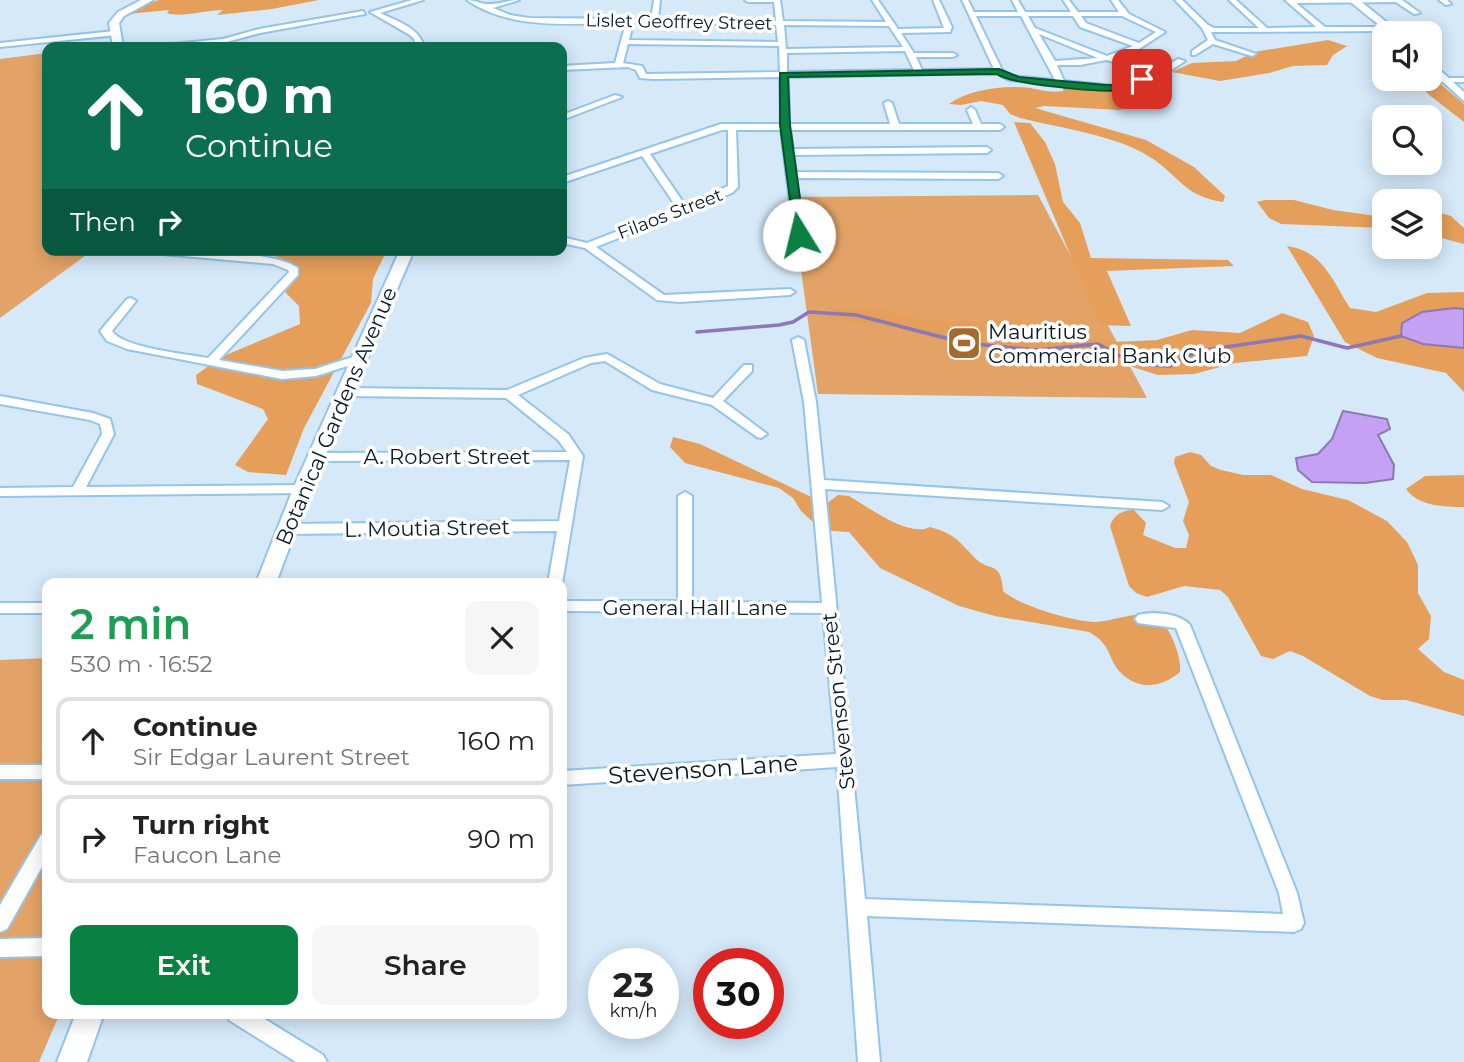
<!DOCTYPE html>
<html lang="en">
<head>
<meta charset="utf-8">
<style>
	:root { --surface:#fff; --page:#f6f6f6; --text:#222; --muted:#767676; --line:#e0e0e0; --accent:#0b8043 }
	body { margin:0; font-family:Montserrat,sans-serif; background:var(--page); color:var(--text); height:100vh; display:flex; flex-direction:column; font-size:26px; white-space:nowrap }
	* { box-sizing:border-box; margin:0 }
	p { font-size:23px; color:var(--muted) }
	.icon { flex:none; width:38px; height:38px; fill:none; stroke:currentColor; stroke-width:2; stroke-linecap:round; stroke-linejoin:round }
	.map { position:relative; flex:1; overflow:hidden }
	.details { position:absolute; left:42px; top:578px; width:525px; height:441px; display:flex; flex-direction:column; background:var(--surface); border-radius:14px; box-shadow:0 4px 18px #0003 }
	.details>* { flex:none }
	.guide { position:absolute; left:42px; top:42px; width:525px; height:214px; border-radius:14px; box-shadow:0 4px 18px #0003; background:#0b6e4f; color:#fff; overflow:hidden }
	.fabs { position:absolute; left:1372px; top:21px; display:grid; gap:14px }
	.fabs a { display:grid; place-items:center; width:70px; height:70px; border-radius:14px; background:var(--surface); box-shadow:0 4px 18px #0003; font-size:35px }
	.speed { position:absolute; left:588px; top:948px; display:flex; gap:14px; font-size:35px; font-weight:700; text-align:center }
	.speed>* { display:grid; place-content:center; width:91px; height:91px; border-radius:50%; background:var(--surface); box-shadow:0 4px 18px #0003; line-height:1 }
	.speed small { font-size:18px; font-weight:400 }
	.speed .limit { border:10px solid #d22; background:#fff; color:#111 }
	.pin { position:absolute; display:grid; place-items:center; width:60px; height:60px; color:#fff; margin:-30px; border-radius:14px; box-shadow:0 4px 10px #0006 }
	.me { position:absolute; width:77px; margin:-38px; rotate:351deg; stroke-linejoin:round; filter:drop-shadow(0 0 5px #0008) }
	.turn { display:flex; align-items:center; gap:24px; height:147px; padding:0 28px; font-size:32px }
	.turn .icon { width:91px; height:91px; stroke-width:2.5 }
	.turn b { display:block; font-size:49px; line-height:60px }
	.then { display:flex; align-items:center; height:66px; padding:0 28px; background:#0003; gap:14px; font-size:26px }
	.round { display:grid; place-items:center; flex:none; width:74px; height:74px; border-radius:14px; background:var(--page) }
	.headline { display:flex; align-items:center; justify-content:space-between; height:119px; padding:0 28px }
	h1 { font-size:42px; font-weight:600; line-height:52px; color:#1e9e55 }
	.cta { display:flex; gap:14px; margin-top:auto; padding:14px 28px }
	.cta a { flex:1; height:80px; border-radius:14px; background:var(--accent); color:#fff; font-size:28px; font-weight:600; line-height:80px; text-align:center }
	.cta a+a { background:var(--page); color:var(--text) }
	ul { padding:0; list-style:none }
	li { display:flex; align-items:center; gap:21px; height:88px; margin:0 14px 10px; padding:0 14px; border:4px solid var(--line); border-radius:14px }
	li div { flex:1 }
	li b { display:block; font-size:26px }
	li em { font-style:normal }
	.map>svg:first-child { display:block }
	.green { fill:#e3a366 }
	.forest { fill:#e59f5a }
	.water { fill:#c5a1f3; stroke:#8c78b6; stroke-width:2 }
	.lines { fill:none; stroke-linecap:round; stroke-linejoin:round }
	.stream { stroke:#8c78b6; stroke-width:3.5 }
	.street-casing { stroke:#94c4ec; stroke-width:4 }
	.secondary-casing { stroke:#94c4ec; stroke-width:4 }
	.street { fill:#fff; fill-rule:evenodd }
	.secondary { fill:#fff; fill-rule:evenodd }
	.route { fill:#0b8043; stroke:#07532c; stroke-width:2 }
	.labels { text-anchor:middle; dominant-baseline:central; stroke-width:7; stroke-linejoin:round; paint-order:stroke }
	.far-street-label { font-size:18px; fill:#061928; stroke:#fff }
	.poi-label { font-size:21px; fill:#061928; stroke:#fff; text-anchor:start }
	.street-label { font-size:21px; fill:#061928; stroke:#fff }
	.near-street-label { font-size:24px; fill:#061928; stroke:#fff }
</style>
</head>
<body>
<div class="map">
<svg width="1464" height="1062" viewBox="0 0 1464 1062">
	<rect width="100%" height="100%" fill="#d5e9f9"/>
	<path class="green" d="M47 53V250H93L0 318V59Z
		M1038 195 1147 398 818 394 791 197Z
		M47 658V1013H60L39 1062H0V660Z"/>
	<path class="forest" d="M159 0H319L272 9 217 15 223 10C206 10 179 18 167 13L169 10 127 14 136 7Z
		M1328 40 1347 46 1333 55 1327 65 1293 66 1269 73 1220 81 1172 72 1192 63 1236 61 1254 52Z
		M1430 75 1464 104V122L1428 94 1416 79H1430Z
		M1139 85 1162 90 1159 95 1120 110 1044 106 1035 108 1146 140 1194 167 1225 196 1223 202C1183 196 1180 176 1150 157 1116 135 1060 128 1020 118L1010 114 1003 105 981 101 961 105 949 104C970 89 1005 85 1030 88 1042 90 1051 93 1063 91L1064 87Z
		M1014 122 1030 123 1045 142 1055 164 1063 202 1080 223 1091 258 1228 260 1234 266 1107 271 1131 326 1100 325Z
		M1265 200H1294L1333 210 1384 217V228L1281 224 1269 218 1257 202Z
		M1430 210 1451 216 1464 228V244L1430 235Z
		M1287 246C1323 251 1332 280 1350 308L1376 312 1427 293 1464 292V309L1422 312 1423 344 1464 348V392L1446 373 1377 358 1345 342Z
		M258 250H387L373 279 371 303 304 428 286 475 248 472 235 465 268 419 263 409 197 384 196 375 221 357 300 324 299 306 285 292 297 268 291 262Z
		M855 307 883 309 923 321H1002L1046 326 1085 338 1113 342 1157 340 1192 330 1240 333 1282 313 1308 322 1314 336 1307 356 1235 363 1194 374 1158 375 1091 354 1055 360 968 348 888 326 829 319 830 310Z
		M673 437 700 444 826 504 838 495 849 496C868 507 909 538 930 527 954 534 957 539 974 557 989 574 1001 558 1003 591 1020 606 1071 621 1095 622 1112 622 1137 610 1154 616 1169 622 1182 657 1180 672 1162 687 1141 691 1122 674 1107 660 1113 645 1089 632L995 616 959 606 880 568 849 532 832 531 814 523 801 511 793 498 779 488 685 463 670 447Z
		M1190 452 1201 455 1211 466 1221 470 1243 475H1271L1302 489 1348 500 1387 521 1407 542 1418 565V593L1431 616 1429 639 1418 649 1444 672 1464 680V716L1406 700H1383L1370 696 1303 656 1290 651 1273 659 1261 656 1228 597 1220 590 1184 586 1147 597 1136 593 1129 586 1110 526C1114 514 1123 510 1134 510L1146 523 1143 535 1175 548H1186L1189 535 1183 521 1189 502 1174 463 1175 457Z
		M1464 475V507C1444 507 1418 506 1406 489L1425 476Z"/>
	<path class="water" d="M1454 308 1464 309V348L1423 344 1401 336 1402 323 1422 312Z
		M1343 411 1387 419 1390 429 1378 435 1394 465 1393 479 1365 483 1312 482 1298 470 1296 458 1318 454 1332 439Z"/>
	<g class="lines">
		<path class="stream" d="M697 332 779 325 793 322 809 312 856 315 965 343 1037 350 1098 344 1120 356 1148 365 1170 366 1189 355 1212 349 1301 336 1347 348 1401 336"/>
		<g class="street-casing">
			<path id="street" d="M412 0H423L380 13C397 21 420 28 424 47H416L414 39 410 35 370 12Z
				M467 0C475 0 482 5 490 4 500 4 509 0 519 0L493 8 510 15 529 18 651 19 654 0H660L658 19 776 21 774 2H748L745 0H780L783 21 886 22 872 0H878L898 29 944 28 933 0H939L952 27 950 32 901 33 914 53H953L957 55 953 57H916L922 70 994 69 962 0H968L974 12H1018L1012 0H1018L1025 12H1071L1063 0H1069L1078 12H1119L1111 0H1118L1129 14 1165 32 1139 49 1115 58 1161 69 1178 59 1185 61 1165 74 1116 90 1009 80 997 73 788 77 789 124H890L884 103 888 101 892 103 899 124H973L967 110 971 107 975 110 981 124H1000L1004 127 1000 130H790L793 149 987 147 991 150 987 153 793 155 796 172 998 173 1003 176 998 179 796 178 804 235 799 238 794 235 781 130H736L738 187 732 193 596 247 664 295 790 289 795 292 790 295 679 302 657 300 585 248 562 243V237L587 243 677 208 642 156 562 183V177L721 124H781L780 77 653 79 640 78 636 70 628 67 562 70V66L615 63 626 23C573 23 512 31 467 0ZM976 16H1021L1055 80 1011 76 1002 70ZM1028 16H1073L1080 27 1133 46 1107 56 1035 28ZM1081 16H1122L1156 32 1139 43 1086 23ZM633 23 776 25 778 42 629 40ZM784 25 889 26 903 47 786 49ZM1039 34 1098 58 1055 61ZM628 44 779 46 780 72 646 74 642 66 623 63ZM905 51 914 70 787 72V53ZM1106 60 1154 72 1115 86 1064 81 1057 65H1080ZM722 130H728V186L685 205 650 154Z
				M1175 0H1182L1208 25 1214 28H1259L1229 0H1236L1267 28 1316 27 1285 0H1402L1420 13 1414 14 1396 2 1296 3 1325 27H1389L1393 29 1389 31 1211 32 1215 40 1256 54 1252 56 1213 44 1195 55H1192V51L1208 40 1202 28Z
				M1439 0H1447L1451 4 1446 5Z
				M363 11 365 14 260 33 223 43 158 47 162 45 223 39 259 29Z
				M114 31H117V35L0 47V43Z
				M1440 78H1464V82H1440Z
				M615 95 622 97 562 120V115Z
				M145 250C177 250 275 250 298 268V275L219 360 282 371 315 369 359 355 365 359 363 361 316 376 282 379 127 349 107 341 100 331 127 299 131 298 136 301 112 331C123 348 187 354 208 358L289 272 288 270 273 264 150 253Z
				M798 337 804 340 816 402 824 480 1162 502 1169 506 1162 510 825 489 865 899 1283 914 1279 893 1176 628 1138 623 1135 619 1138 615C1153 611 1180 613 1190 625L1297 893 1304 923 1301 929 1294 932 867 916 880 1062H858L837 767 562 785V771L836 754 823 613 562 611V601H678V496L685 492 692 496V602L822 603 804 402 792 340Z
				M607 354 660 384 713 398 744 365H752V371L723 401 767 434 761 438 757 437 712 405 652 390 605 361 591 363 518 395 568 434 583 456 562 584 548 583 557 531 288 534 281 529 288 524 559 521 570 460 317 461 310 457 317 453 567 452 558 440 506 398 344 396 338 392 344 388 507 390 584 358Z
				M0 396 93 413 110 419 114 434 86 487 302 485 309 489 302 493 0 496V488L73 487 102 434 100 424 90 420 0 404Z
				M0 603H47V613H0Z
				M0 765H47V779H0Z
				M47 833V858L7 929 0 932V905L41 835Z
				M47 938V956L0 957V939Z
				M226 1013H255L323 1055 327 1062H296L229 1020Z"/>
		</g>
		<g class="secondary-casing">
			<path id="secondary" d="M141 0H153L124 16 119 23 123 47H113L109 23 118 12Z
				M1348 0H1359L1400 33H1389Z
				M1430 61 1464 92V101L1430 70Z
				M400 250H414L311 489 276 583H256L293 489Z
				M76 1013H104L87 1062H57Z"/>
		</g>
		<use href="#street" class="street"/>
		<use href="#secondary" class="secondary"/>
	</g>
	<path class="route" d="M999 69 1019 77 1106 85H1120L1142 77 1146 79C1140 84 1130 89 1121 90 1104 93 1008 84 997 74L788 77 790 125 805 235 795 237 780 125V73Z"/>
	<defs>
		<g id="stadium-square" transform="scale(1.75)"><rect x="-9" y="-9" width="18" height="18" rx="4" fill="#a5692b" stroke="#fff"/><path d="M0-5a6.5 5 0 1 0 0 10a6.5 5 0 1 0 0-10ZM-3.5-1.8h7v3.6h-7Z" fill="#fff"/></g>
	</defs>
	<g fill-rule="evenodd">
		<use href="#stadium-square" x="964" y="343"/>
	</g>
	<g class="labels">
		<g class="far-street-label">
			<text transform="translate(679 22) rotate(1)">Lislet Geoffrey Street</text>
			<text transform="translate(670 214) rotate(-21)">Filaos Street</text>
		</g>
		<g class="poi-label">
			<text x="988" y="331">Mauritius<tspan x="988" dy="24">Commercial Bank Club</tspan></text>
		</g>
		<g class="street-label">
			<text transform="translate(336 416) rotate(-67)">Botanical Gardens Avenue</text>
			<text x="447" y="456">A. Robert Street</text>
			<text transform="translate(427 528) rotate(-1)">L. Moutia Street</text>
			<text x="695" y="607">General Hall Lane</text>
			<text transform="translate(838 701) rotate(-96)">Stevenson Street</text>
		</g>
		<g class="near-street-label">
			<text transform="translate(703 769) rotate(-4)">Stevenson Lane</text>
		</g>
	</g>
</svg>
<div class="fabs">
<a><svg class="icon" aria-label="sound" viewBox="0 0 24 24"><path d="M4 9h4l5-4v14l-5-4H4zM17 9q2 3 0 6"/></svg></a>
<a><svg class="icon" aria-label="search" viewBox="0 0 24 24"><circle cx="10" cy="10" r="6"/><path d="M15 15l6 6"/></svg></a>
<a><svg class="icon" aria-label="layers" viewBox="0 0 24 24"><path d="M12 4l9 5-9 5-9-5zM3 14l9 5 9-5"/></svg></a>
</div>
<div class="speed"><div>23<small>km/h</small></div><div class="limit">30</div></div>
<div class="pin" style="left:1142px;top:79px;background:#d93025"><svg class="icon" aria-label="arrive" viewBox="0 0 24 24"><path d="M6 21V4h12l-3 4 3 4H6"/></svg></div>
<svg class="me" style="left:799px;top:235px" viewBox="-20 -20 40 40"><circle r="19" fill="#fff"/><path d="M0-13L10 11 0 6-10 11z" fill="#0b8043"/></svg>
<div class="guide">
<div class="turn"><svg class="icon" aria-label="ahead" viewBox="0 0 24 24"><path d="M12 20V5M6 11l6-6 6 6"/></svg><div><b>160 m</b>Continue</div></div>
<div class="then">Then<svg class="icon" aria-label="right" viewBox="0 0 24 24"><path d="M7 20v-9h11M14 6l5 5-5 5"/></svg></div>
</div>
<section class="details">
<div class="headline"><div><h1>2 min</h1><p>530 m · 16:52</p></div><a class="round"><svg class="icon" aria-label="close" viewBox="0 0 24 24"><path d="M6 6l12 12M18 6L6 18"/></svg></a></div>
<ul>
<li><svg class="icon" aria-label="ahead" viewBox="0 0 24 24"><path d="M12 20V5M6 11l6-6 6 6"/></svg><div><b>Continue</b><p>Sir Edgar Laurent Street</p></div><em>160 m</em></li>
<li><svg class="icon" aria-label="right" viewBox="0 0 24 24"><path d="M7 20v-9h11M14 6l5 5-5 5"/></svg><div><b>Turn right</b><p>Faucon Lane</p></div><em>90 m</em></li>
</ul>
<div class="cta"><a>Exit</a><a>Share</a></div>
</section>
</div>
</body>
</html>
